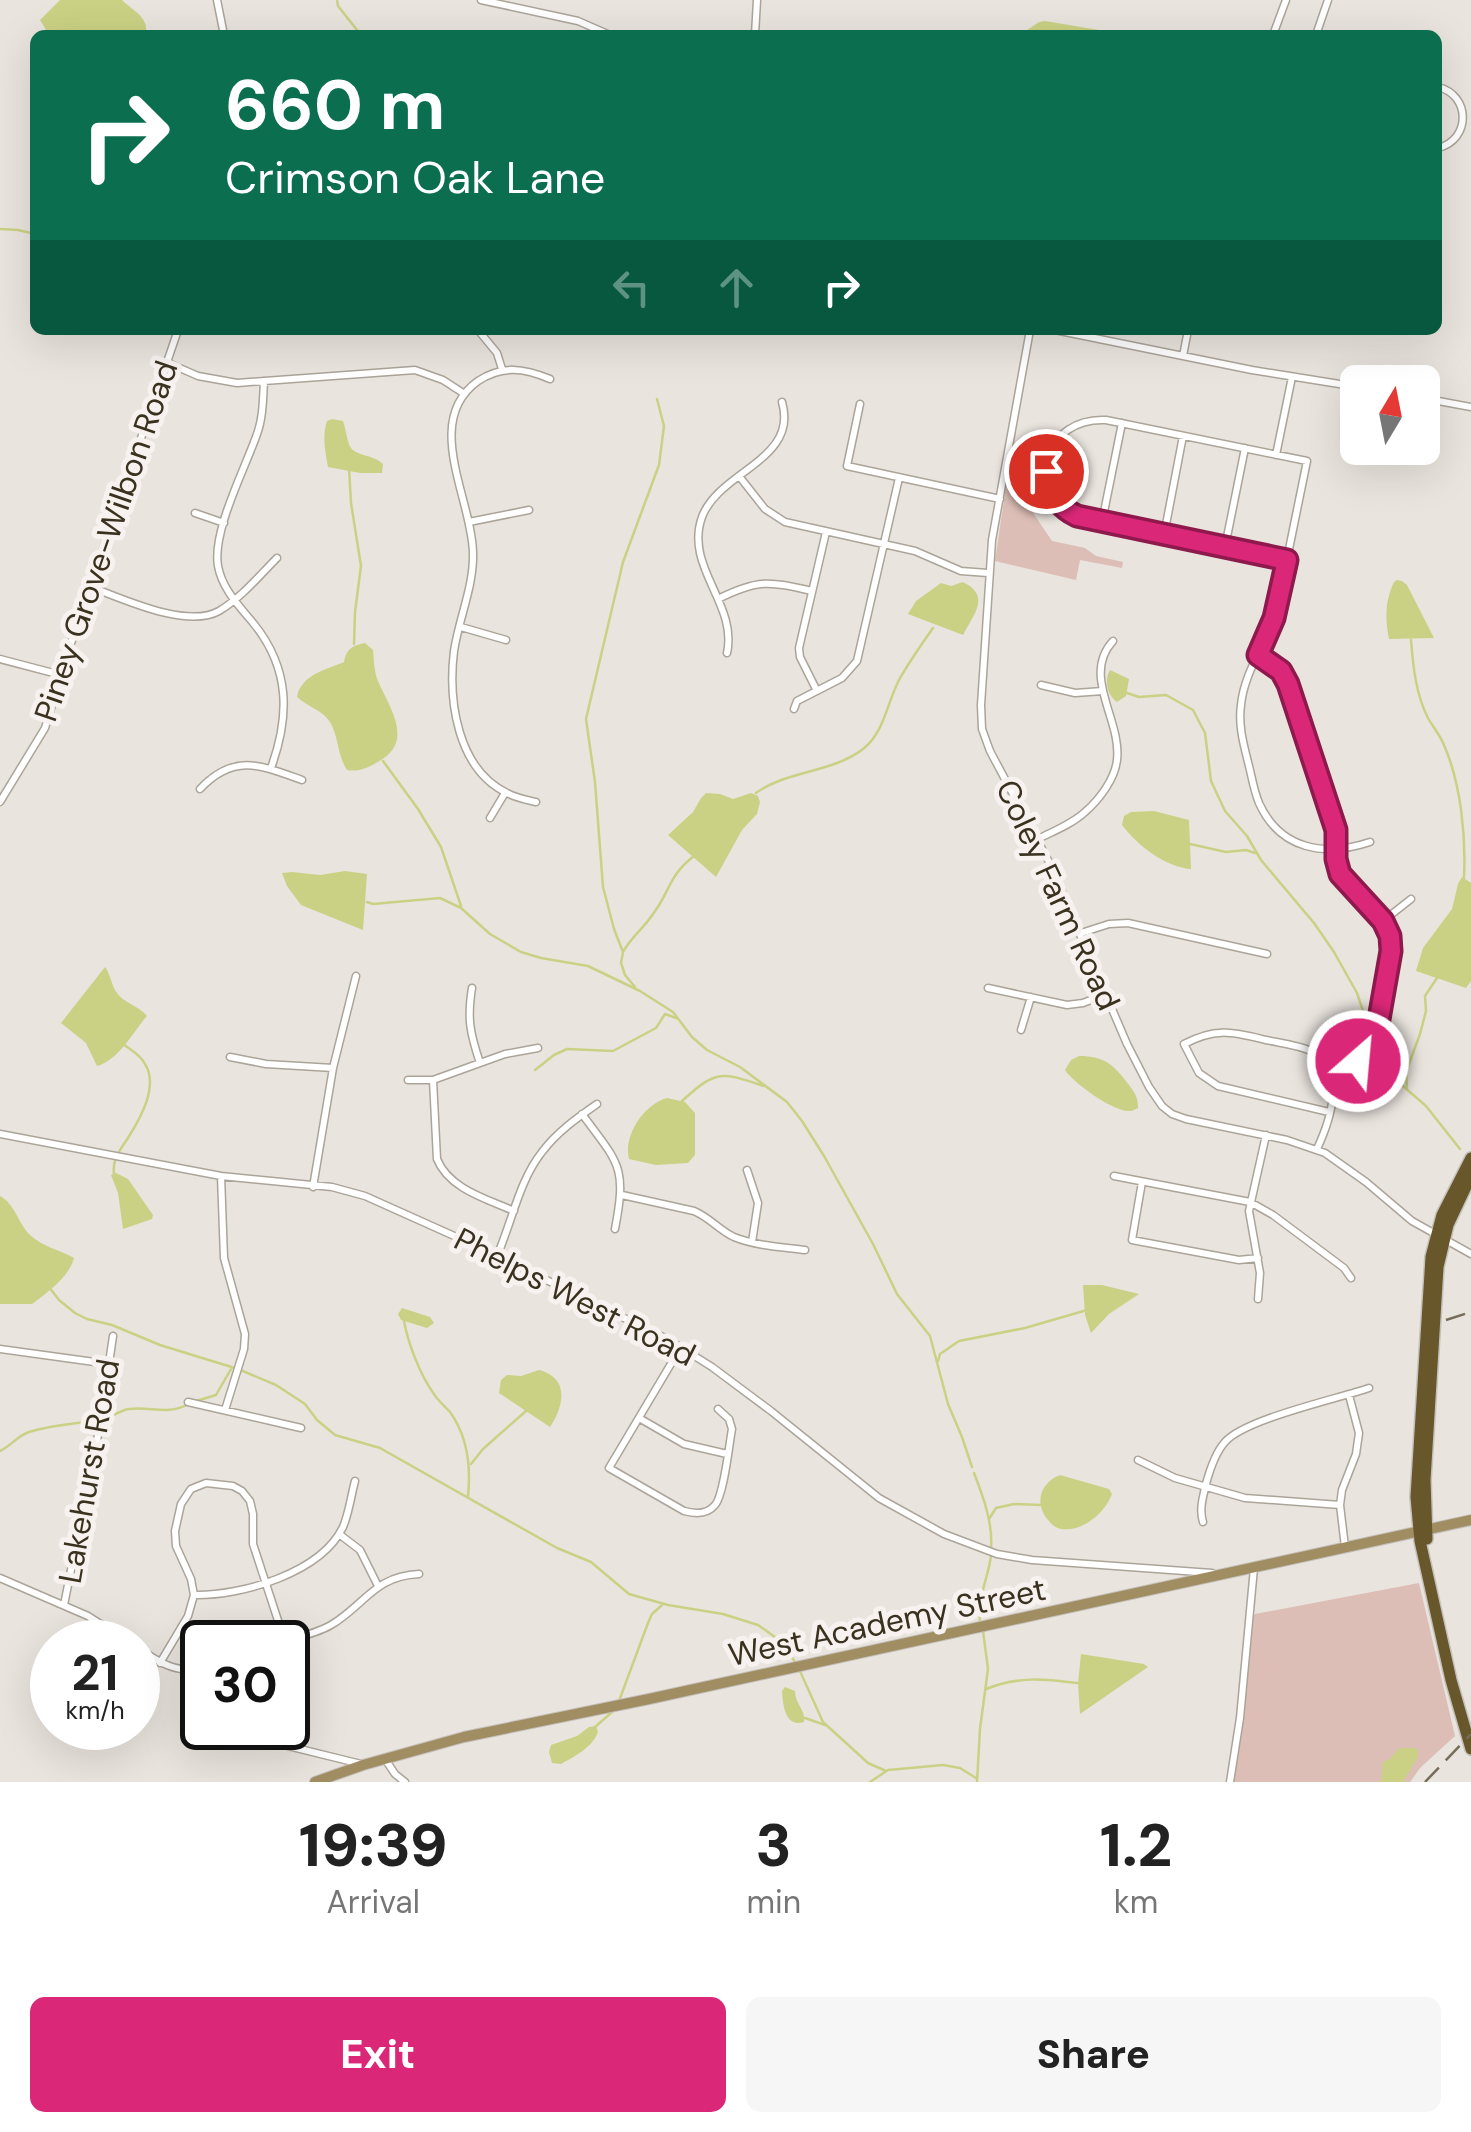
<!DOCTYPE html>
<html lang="en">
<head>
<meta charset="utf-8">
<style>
	:root { --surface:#fff; --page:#f6f6f6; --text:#222; --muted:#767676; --accent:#db2777 }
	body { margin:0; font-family:"DM Sans",sans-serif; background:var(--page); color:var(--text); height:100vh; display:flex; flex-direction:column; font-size:38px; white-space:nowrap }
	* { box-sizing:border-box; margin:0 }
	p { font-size:32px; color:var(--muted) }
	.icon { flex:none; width:55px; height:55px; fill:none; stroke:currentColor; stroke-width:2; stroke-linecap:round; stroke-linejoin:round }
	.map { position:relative; height:1782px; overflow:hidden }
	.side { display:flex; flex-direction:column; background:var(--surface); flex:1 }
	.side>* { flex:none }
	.guide { position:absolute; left:30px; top:30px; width:1412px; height:305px; border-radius:15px; box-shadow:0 10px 40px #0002; background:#0b6e4f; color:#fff; overflow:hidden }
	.needle { width:65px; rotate:10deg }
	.tools { position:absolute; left:1340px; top:365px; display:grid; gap:20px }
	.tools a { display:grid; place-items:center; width:100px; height:100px; border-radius:15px; background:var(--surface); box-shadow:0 10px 40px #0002; font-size:50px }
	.speed { position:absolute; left:30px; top:1620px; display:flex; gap:20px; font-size:50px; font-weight:700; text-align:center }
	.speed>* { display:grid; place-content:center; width:130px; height:130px; border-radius:50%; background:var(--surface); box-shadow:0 10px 40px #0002; line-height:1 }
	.speed small { font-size:25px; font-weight:400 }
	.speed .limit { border:5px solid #111; border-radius:15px; background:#fff; color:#111 }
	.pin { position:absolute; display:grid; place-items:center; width:85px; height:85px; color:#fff; margin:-42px; border:5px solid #fff; border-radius:50%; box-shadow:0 2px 10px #0007 }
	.me { position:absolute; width:110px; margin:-55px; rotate:27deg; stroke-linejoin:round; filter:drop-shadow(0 0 8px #0008) }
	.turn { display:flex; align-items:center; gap:35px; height:210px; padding:0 30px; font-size:45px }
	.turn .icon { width:130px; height:130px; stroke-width:2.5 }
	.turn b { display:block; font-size:70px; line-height:85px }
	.lanes { display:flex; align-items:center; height:95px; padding:0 30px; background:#0003; justify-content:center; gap:50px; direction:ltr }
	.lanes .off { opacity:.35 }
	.eta { display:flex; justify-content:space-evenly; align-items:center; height:170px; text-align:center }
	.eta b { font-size:60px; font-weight:800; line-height:70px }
	.cta { display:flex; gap:20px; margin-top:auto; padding:20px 30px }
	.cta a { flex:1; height:115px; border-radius:15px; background:var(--accent); color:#fff; font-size:40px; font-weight:800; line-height:115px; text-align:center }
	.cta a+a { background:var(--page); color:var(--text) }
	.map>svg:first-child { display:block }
	.green { fill:#dcbeb6 }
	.water { fill:#cad184 }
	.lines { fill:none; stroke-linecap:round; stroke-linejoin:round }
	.stream { stroke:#cad184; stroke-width:2.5 }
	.minor-casing { stroke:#aba499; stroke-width:9 }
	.major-casing { stroke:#c4c1bc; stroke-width:12 }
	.highway-casing { stroke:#c4c1bc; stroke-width:14 }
	.minor { stroke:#fff; stroke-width:6 }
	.major { stroke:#a18d62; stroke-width:10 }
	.highway { stroke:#67572b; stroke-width:11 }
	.rail { stroke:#766d59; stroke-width:2.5; stroke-dasharray:20 10; stroke-linecap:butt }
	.route-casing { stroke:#8e194d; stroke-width:25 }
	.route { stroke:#db2777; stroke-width:18 }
	.labels { text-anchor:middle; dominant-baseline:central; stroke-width:10; stroke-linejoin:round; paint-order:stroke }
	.street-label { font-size:32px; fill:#3a311f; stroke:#f7f2ef }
</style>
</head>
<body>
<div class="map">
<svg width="1471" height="1782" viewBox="0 0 1471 1782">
	<rect width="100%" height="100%" fill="#eae4de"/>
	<path class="green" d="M1006 486 1017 489 1052 541 1085 548 1096 556 1123 562 1122 568 1080 560 1076 580 995 561Z
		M1419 1583 1455 1736 1421 1767 1410 1782H1229L1250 1615Z"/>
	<path class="water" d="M60 0H122C131 9 148 17 146 31L143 35 126 32 121 35 48 33 40 20Z
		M1045 21 1105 31 1111 35H1020L1039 22Z
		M332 419 343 421C346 429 347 442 351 448 357 456 374 455 383 464L382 473H360L328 467C325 451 322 436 327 421Z
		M1397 580 1402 581 1407 585 1434 638 1389 639C1385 619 1385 601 1394 582Z
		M963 582C991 596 974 614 963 635L908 614 916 601 941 583 951 586Z
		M365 643 373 650C374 660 374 672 378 681 390 709 416 743 376 763 365 769 358 772 347 770 337 755 339 737 330 722 321 709 308 707 297 697 301 675 325 670 344 662 346 650 352 645 365 643Z
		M1110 670 1129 679 1126 696 1117 702C1107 695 1104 680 1110 670Z
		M706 793 720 794 733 799 751 793 758 796 760 802 757 814 742 830 716 877 668 835 693 812 701 798Z
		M1154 811 1189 820 1191 869C1165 867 1137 845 1122 825L1124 816 1131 812Z
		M345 871 367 874 363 930 301 905 287 886 282 873 292 872 320 875Z
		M1462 877 1471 883V981L1466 988 1416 971 1423 948 1452 909 1458 884Z
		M105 967C111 975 111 985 117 993 124 1003 139 1006 147 1016 132 1033 119 1060 97 1066L86 1043 61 1023Z
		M1079 1056C1105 1056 1114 1065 1129 1085 1135 1093 1138 1097 1138 1108 1135 1109 1133 1111 1130 1111 1115 1113 1072 1082 1065 1070L1071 1060Z
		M667 1098 685 1102 695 1113V1155L688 1163 656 1165 629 1159C623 1136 644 1104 667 1098Z
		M116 1173 128 1179 153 1215 152 1219 123 1229 118 1193 111 1175Z
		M0 1196C15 1204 18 1223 30 1235 44 1248 59 1249 74 1258 70 1276 47 1293 32 1304H0Z
		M1083 1285H1102L1139 1294 1109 1314 1091 1333 1085 1315Z
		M402 1308 430 1317 434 1323 427 1328 401 1320 398 1314Z
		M539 1370C570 1378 564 1406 550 1427L499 1393 501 1380 507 1375 521 1376Z
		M1060 1475 1109 1489 1112 1494C1105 1513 1083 1532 1061 1529 1056 1528 1051 1524 1048 1520 1034 1503 1040 1483 1060 1475Z
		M1081 1654 1144 1664 1148 1667 1080 1714 1078 1683Z
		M785 1687 795 1691C795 1704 806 1710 804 1722 785 1728 783 1705 782 1691Z
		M596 1726 598 1732C592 1748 575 1756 561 1764L552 1763 549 1752 551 1745 577 1736 589 1727Z
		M1399 1748H1415L1418 1750V1757L1403 1782H1381L1383 1762 1390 1759Z"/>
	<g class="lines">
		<path class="stream" d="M337 0 338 6 361 35
			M0 229 18 230 35 234
			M349 468 351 503 361 566 355 612 354 644
			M1411 640C1413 666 1416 695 1428 718 1433 727 1440 735 1444 745 1461 784 1466 836 1464 878
			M1127 693 1139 697 1166 695 1193 710 1205 733 1211 781 1225 811 1247 836 1261 860 1314 923 1334 952 1357 993 1369 1029
			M383 761 418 809 441 847 461 906
			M756 793C788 770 832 773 863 749 884 733 887 703 899 680 909 662 921 645 933 628
			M1190 844 1226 852 1246 850 1255 853
			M367 902 373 904 440 898 461 908 490 934 521 952 541 958 588 966 640 991 673 1012 692 1037 707 1050 740 1067 787 1102 802 1121 824 1156 873 1244 897 1294 930 1336 948 1404 962 1437 972 1467
			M623 952C631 937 644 928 653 914 670 892 668 876 694 856
			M635 987 625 975 621 963 623 952 614 929 603 887 595 782 586 719 623 562 659 465 664 426 657 399
			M1382 1047 1396 1080 1426 1106 1460 1149
			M535 1070 554 1055 567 1049 613 1051 656 1028 665 1014 676 1018
			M1407 1089 1406 1072 1420 1034 1426 1011 1425 996 1437 978
			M682 1101C717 1069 721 1072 764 1086
			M114 1174C112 1159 120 1150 128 1138 140 1119 159 1086 145 1064 140 1054 130 1050 122 1043
			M49 1287 59 1300 75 1313 87 1319 112 1325 160 1345 238 1369 276 1385 305 1404 317 1420 335 1435 380 1448 557 1548 591 1562 629 1594 668 1605 723 1614 758 1625 782 1642 795 1662
			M404 1321C408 1343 420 1375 434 1394 438 1401 445 1406 450 1412 468 1437 471 1467 468 1496
			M938 1361 940 1354 959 1341 1025 1328 1087 1310
			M196 1401 216 1395 231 1369
			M105 1419C113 1416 121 1410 129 1409 152 1406 166 1416 189 1404
			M0 1451C11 1446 17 1436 29 1432 50 1425 75 1424 97 1420
			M471 1464 483 1449 526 1411
			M974 1473C983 1496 993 1523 991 1548
			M989 1519 996 1508 1014 1504 1041 1505
			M980 1622C977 1598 988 1579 991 1556
			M799 1669 823 1722 868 1763 886 1771
			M986 1689C1018 1676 1044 1679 1077 1683
			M619 1701 648 1623 652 1614 662 1605
			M805 1718 825 1725
			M595 1727 612 1712
			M870 1782 888 1770 943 1765 960 1768 976 1778
			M977 1782 980 1729 988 1669 983 1631"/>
		<g class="minor-casing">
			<path id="minor" d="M217 0 224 35
				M481 0 578 21 610 35
				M755 35 757 0
				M1273 35 1286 0
				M1316 35 1328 0
				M1438 87C1471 95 1471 140 1438 148
				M478 330 497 353 502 369
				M1030 330 992 540 981 705 982 729 990 751 1049 862 1127 1044 1149 1087 1162 1106 1172 1114 1186 1119 1287 1140 1325 1153 1366 1182 1412 1221 1471 1254
				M1055 330 1252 370 1358 387
				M1183 356 1188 330
				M166 362 198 376 237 383 415 370 443 380 463 393
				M264 381C263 399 263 418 257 434 245 469 212 531 218 566 222 589 240 607 254 624 290 669 290 716 271 768
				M1422 398 1471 407
				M860 404 847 466 1000 499
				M1276 455 1292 377
				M739 476 765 509 785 522 915 551 961 571 988 573
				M195 513 224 523
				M469 522 529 510
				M1102 522 1122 423
				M1164 535 1183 436
				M1225 547 1245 448
				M1287 560 1077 517C1023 487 1045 417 1106 420L1307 461C1300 494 1294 526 1287 559 1283 579 1280 600 1274 619 1263 648 1244 674 1241 705 1238 726 1244 746 1249 766 1252 778 1254 791 1259 803 1280 850 1325 857 1370 842
				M91 587C123 599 187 629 219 611 241 598 259 576 277 558
				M718 599C758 579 769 581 812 591
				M461 627 506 640
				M727 653C738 604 684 567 702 517 719 471 799 460 782 402
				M1258 655 1281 671 1287 683C1302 730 1321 776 1334 823 1338 838 1333 854 1338 869 1346 894 1377 905 1387 928 1395 946 1381 1033 1370 1049 1361 1062 1345 1067 1331 1073
				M0 659 61 675
				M1041 685 1075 693 1103 691
				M817 691 800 657 799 648 826 532
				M794 709 797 701 842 678 857 661 899 478
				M200 789C234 753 261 765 302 780
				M0 802 45 728 70 646 178 330
				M536 802C527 800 516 798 507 793 457 769 448 700 454 651 459 618 474 586 473 553 472 499 422 421 478 381 502 365 524 368 550 379
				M490 818 505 793
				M1038 839C1054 831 1072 824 1085 812 1099 800 1115 779 1117 760 1122 720 1081 676 1113 641
				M1383 921 1411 899
				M1081 933 1109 924 1128 923 1267 954
				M472 988C467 1019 470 1033 480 1063
				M988 988 1067 1005 1083 1003 1106 994
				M1021 1030 1031 997
				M230 1057 266 1064 333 1068
				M408 1080H433L505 1054 538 1048
				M433 1080 437 1159C449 1189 487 1199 514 1211
				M582 1114C619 1164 627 1166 615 1229
				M0 1134 221 1176 332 1187 365 1196 481 1248 669 1340 712 1367 771 1411 879 1498 944 1534 997 1554 1032 1560 1212 1573
				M1317 1149C1330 1121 1348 1070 1311 1051 1298 1045 1280 1043 1266 1040 1232 1032 1216 1027 1184 1044L1199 1073 1218 1086 1329 1112
				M747 1170 758 1203 752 1242
				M221 1176 224 1258 245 1334 244 1349 225 1410
				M1114 1176 1250 1202 1273 1215 1344 1268 1351 1278
				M1142 1182 1132 1240 1239 1260 1258 1258
				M313 1187 333 1068 356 976
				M622 1195 694 1211C709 1217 719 1230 734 1237 756 1246 782 1247 805 1250
				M497 1256C512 1222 519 1181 542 1152 557 1132 577 1118 597 1104
				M1258 1299 1260 1273 1249 1211 1266 1135
				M681 1347 609 1468 684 1511C695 1514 707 1515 715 1505 724 1495 729 1445 732 1429L729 1419 718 1409
				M0 1349 109 1364
				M188 1402 301 1428
				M639 1418 684 1444 727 1454
				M1138 1460 1175 1478 1245 1498 1340 1505
				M1203 1522C1199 1509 1203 1497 1206 1484 1210 1469 1215 1453 1225 1442 1245 1419 1337 1399 1369 1388
				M339 1534 360 1550 378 1586
				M1345 1547 1340 1505 1342 1490 1356 1454 1359 1433 1349 1395
				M0 1578 88 1616 129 1642
				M194 1595C241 1596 321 1573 343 1527 349 1513 351 1496 355 1481
				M64 1605 100 1425 113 1336
				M285 1641C300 1637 317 1633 331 1625 365 1605 374 1576 419 1574
				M138 1648C158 1662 177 1674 202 1668
				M160 1663 188 1616 194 1595 191 1579 176 1546 175 1531 181 1504 191 1489 206 1483 233 1486 242 1491 250 1501 253 1514V1544L285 1642
				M206 1730H223L361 1764
				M385 1759 395 1774 405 1782
				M1230 1782 1240 1718 1254 1568"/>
		</g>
		<g class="major-casing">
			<path id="major" d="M315 1782 363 1765 464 1737 649 1699 1471 1520"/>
		</g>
		<g class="highway-casing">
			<path id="highway" d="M1471 1158 1442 1215 1431 1257 1416 1497 1420 1541 1451 1680 1471 1749
				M1427 1539 1425 1480 1438 1267 1448 1225 1471 1176"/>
		</g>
		<use href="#minor" class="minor"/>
		<use href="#major" class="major"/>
		<use href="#highway" class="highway"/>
		<path class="rail" d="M1446 1320 1471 1312
			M1425 1782 1471 1734"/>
	</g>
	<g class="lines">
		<g class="route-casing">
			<path id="route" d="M1046 471C1049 492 1058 507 1077 516L1287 560 1274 618 1258 655 1281 671 1288 684 1336 830V859L1340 874 1383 921 1390 936 1391 951 1376 1036 1370 1051 1358 1061"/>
		</g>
		<use href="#route" class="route"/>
	</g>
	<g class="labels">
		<g class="street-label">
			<text transform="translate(106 541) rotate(-71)">Piney Grove-Wilbon Road</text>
			<text transform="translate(1058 895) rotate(65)">Coley Farm Road</text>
			<text transform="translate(575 1297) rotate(27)">Phelps West Road</text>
			<text transform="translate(89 1471) rotate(-80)">Lakehurst Road</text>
			<text transform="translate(887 1622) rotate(-12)">West Academy Street</text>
		</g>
	</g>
</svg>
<div class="tools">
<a><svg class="needle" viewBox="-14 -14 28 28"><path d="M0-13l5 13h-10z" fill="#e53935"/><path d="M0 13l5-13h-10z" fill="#767676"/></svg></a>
</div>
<div class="speed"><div>21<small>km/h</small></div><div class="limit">30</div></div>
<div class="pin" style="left:1046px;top:471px;background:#d93025"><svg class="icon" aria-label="arrive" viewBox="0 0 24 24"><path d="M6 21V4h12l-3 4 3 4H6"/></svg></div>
<svg class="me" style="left:1358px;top:1061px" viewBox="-20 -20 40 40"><circle r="17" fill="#db2777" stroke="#fff" stroke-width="3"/><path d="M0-11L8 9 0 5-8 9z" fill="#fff"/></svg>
<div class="guide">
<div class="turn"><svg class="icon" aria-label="right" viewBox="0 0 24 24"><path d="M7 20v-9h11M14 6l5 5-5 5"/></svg><div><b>660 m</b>Crimson Oak Lane</div></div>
<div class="lanes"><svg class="icon off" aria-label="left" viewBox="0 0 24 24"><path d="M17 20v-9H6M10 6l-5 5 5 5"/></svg><svg class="icon off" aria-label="ahead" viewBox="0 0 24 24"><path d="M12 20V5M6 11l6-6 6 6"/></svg><svg class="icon" aria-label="right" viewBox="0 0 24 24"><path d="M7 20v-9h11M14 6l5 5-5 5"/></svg></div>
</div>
</div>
<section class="side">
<div class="eta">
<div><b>19:39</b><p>Arrival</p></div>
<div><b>3</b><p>min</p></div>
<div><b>1.2</b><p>km</p></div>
</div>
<div class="cta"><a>Exit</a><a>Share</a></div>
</section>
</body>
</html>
